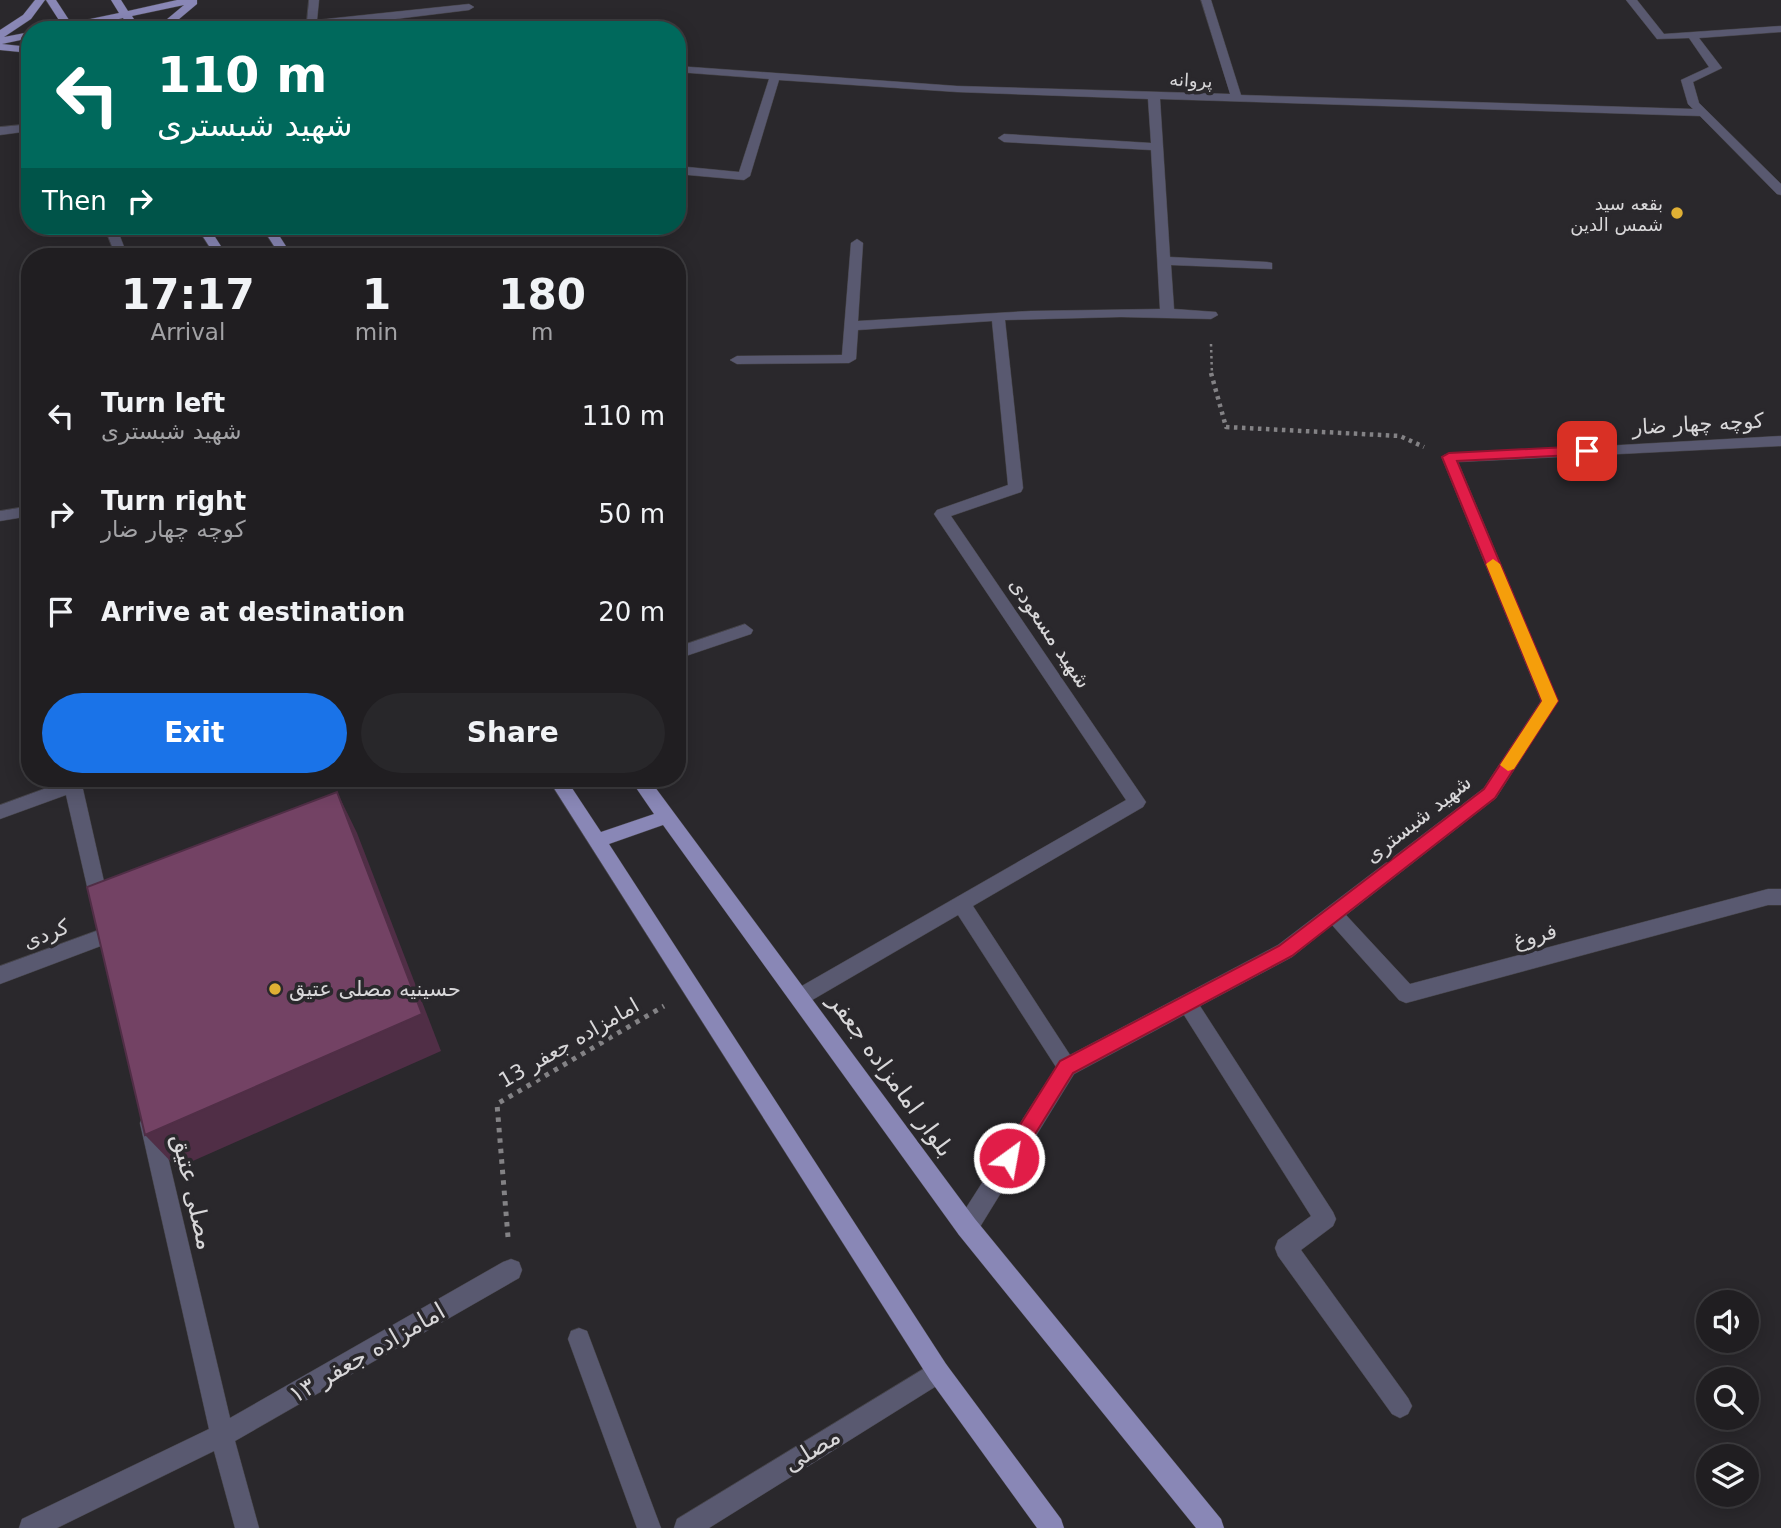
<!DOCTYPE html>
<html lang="en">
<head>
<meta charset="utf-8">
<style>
	:root { --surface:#201e21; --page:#28272a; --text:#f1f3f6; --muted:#a2a2a5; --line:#3d3c3f; --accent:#1a73e8 }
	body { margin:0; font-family:"DejaVu Sans","Noto Naskh Arabic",sans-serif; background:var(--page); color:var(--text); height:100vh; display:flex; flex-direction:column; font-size:26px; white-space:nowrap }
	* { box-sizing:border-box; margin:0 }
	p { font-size:23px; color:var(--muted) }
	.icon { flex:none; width:38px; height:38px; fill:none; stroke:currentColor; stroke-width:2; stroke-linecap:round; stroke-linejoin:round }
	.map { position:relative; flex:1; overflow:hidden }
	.sheet { position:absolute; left:21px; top:248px; width:665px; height:539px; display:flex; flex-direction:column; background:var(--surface); border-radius:28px; box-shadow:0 4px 18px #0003,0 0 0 2px var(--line) }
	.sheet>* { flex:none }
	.guide { position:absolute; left:21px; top:21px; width:665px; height:214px; border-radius:28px; box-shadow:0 4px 18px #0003,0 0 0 2px var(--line); background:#00695c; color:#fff; overflow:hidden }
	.fabs { position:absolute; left:1696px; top:1290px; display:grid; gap:14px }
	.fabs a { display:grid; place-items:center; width:63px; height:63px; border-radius:50%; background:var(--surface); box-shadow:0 4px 18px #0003,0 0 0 2px var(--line); font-size:35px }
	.pin { position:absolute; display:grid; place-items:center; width:60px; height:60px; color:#fff; margin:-30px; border-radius:14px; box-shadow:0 4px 10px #0006 }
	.me { position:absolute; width:77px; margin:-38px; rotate:32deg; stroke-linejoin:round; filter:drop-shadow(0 0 5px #0008) }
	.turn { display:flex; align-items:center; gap:24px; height:147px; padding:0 21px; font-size:32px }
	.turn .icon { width:91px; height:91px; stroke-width:2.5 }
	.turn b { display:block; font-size:49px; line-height:60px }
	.then { display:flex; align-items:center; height:66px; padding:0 21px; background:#0003; gap:14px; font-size:26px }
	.eta { display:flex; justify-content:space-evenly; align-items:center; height:119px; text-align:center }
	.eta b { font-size:42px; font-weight:600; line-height:49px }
	.action { display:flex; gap:14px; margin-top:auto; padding:14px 21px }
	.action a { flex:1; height:80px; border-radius:42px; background:var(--accent); color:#fff; font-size:28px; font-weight:600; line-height:80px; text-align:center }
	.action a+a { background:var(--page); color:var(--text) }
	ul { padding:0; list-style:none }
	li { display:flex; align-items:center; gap:21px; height:98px; padding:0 21px }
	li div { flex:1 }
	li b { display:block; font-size:26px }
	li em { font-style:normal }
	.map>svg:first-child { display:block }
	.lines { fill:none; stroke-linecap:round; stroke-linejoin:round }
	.minor-casing { stroke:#464448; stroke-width:1 }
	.major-casing { stroke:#464448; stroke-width:1 }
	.path-far2 { stroke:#838285; stroke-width:2.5; stroke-dasharray:2.5 3.5; stroke-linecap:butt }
	.path-far1 { stroke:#838285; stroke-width:4.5; stroke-dasharray:3.5 4.5; stroke-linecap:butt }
	.path { stroke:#838285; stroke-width:5; stroke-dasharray:4.5 6; stroke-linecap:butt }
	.minor { fill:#595970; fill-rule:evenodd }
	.major { fill:#8987b6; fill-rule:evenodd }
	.shaded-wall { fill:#502e46 }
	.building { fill:#734264; stroke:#502e46; stroke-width:2 }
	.route { fill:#e11d48; stroke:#92132f; stroke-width:2 }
	.slow { fill:#f59e0b }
	.poi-dot { fill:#e0b034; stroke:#2a282c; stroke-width:2.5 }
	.labels { text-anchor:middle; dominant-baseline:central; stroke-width:7; stroke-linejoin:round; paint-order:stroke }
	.far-street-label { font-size:18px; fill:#d8d7d9; stroke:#2a282c }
	.far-poi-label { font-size:18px; fill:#d8d7d9; stroke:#2a282c; text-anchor:end }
	.street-label { font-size:21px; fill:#d8d7d9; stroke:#2a282c }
	.poi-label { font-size:21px; fill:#d8d7d9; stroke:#2a282c; text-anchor:start }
	.near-street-label { font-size:24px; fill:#d8d7d9; stroke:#2a282c }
</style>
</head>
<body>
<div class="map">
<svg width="1781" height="1528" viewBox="0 0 1781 1528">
	<rect width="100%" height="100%" fill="#2a282c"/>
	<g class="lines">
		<g class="minor-casing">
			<path id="minor" d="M309 0H319L317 20 469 4 474 7 469 10 306 30Z
				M1201 0H1211L1241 95 1693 109 1688 104 1681 80 1709 67 1689 38 1657 39 1626 0H1637L1664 34 1781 26V32L1699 38 1722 68 1693 82 1699 103 1781 184V195L1777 194 1700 116 1160 99 1170 257 1267 262 1272 263V269L1171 265 1174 309 1216 312 1218 315 1211 319 1121 317 1005 320 1023 488 1021 492 951 516 1146 802 1143 807 973 906 1070 1055 1278 945 1484 788 1541 701 1442 458 1444 455 1781 436V446L1458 462 1558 701 1496 798 1346 915 1410 984 1768 889H1781V905H1768L1406 1003 1399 1000 1332 925 1292 957 1200 1006 1333 1212 1336 1219 1333 1226 1301 1250 1408 1398 1412 1406 1408 1414 1400 1418 1392 1414 1278 1256 1275 1248 1278 1240 1311 1216 1184 1015 1074 1074 975 1235 967 1238 959 1235 956 1227 959 1219 1056 1067 958 915 807 1003 800 1006 793 1003 790 997 793 991 1126 800 934 514 937 510 1008 485 992 321 858 330 856 359 849 363 737 364 730 360 737 356 842 355 851 243 857 239 863 243 858 321 1031 311 1160 309 1151 150 1004 142 998 138 1004 134 1151 143 1148 99 957 92 779 80 750 176 744 180 677 174V166L739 172 769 79 677 72V66L957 86 1230 94Z
				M30 124V131L0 135V127Z
				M104 226H116L128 257H116Z
				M30 506V516L0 521V511Z
				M745 624 753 630 751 634 677 659V647Z
				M71 779 79 780 82 785 110 908 108 914 101 916 94 914 92 908 66 795 0 819V805Z
				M107 927 114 929 117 935 114 941 0 984V966Z
				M150 1113 157 1116 160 1123 230 1418 503 1262 511 1259 519 1262 522 1270 519 1278 235 1441 259 1528H235L214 1451 57 1528H19L22 1519 209 1429 140 1123 143 1116Z
				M579 1328 587 1331 590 1339 661 1528H637L568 1339 571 1331Z
				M938 1360 946 1364 950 1372 946 1380 709 1528H674L677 1519Z"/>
		</g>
		<g class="major-casing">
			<path id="major" d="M35 0H45L31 19 4 37 30 32V38L2 44 30 47V53L0 50V30L23 15Z
				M46 0H56L71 23 119 13 111 0H121L128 11 177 0H197V4L166 30H154L184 5 132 16 141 30H130L123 18 75 30H49L62 25Z
				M196 226H208L228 257H216Z
				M261 226H273L293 257H281Z
				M548 779H566L601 832 654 814 630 779H649L975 1219 1221 1519 1224 1528H1196L959 1235 663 825 609 844 946 1364 1061 1519 1064 1528H1037L930 1380Z"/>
		</g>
		<path class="path-far2" d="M1211 344 1212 375"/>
		<path class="path-far1" d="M1211 373 1226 427 1400 436 1424 447
			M30 574V614"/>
		<path class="path" d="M508 1237 497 1104 664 1006"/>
		<use href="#minor" class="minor"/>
		<use href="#major" class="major"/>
	</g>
	<path class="shaded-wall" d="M337 792 357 833 441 1051 177 1168 145 1135Z"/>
	<path class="building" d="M337 792 422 1014 145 1135 87 887Z"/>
	<path class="route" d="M1587 446 1592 448V454L1457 461 1558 701 1495 798 1292 956 1073 1073 1016 1165 1009 1167 1003 1165 1000 1158 1003 1152 1060 1061 1279 946 1484 789 1542 701 1442 457 1449 453Z"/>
	<path class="slow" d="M1493 559 1500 564 1558 701 1514 769 1508 771 1500 765 1542 701 1486 564Z"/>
	<g class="poi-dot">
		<circle cx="1677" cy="213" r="7"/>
		<circle cx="275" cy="989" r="7"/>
	</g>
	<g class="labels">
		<g class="far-street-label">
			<text transform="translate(1191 80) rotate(3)">پروانه</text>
		</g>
		<g class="far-poi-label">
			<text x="1663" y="203">بقعه سید<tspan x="1663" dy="21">شمس الدین</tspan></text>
		</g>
		<g class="street-label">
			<text transform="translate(1698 424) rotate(-3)">کوچه چهار ضار</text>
			<text transform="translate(1050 633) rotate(56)">شهید مسعودی</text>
			<text transform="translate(1418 819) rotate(-38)">شهید شبستری</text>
			<text transform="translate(46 934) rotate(-21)">کردی</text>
			<text transform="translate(1535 936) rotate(-15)">فروغ</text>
			<text transform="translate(569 1043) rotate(-30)">امامزاده جعفر 13</text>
		</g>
		<g class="poi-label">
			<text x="289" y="989">حسینیه مصلی عتیق</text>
		</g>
		<g class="near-street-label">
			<text transform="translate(891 1075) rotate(54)">بلوار امامزاده جعفر</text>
			<text transform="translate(193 1192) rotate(77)">مصلی عتیق</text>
			<text transform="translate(367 1353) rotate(-30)">امامزاده جعفر ۱۳</text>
			<text transform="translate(812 1450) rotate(-32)">مصلی</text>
		</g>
	</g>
</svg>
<div class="fabs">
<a><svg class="icon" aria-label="sound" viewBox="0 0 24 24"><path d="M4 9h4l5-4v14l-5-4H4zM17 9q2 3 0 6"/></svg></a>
<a><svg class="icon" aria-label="search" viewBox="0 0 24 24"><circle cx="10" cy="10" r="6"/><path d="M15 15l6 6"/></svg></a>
<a><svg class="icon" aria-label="layers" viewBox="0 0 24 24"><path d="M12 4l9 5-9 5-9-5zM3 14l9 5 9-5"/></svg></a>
</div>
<div class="pin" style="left:1587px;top:451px;background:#d93025"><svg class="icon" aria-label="arrive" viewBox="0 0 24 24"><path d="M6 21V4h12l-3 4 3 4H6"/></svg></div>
<svg class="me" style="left:1009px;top:1158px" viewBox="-20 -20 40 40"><circle r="17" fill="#e11d48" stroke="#fff" stroke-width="3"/><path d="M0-11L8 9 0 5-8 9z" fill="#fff"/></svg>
<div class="guide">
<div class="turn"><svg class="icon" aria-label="left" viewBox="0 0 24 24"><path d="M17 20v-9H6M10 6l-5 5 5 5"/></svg><div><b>110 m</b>شهید شبستری</div></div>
<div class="then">Then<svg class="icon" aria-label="right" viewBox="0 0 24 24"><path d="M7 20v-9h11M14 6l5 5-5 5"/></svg></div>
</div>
<section class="sheet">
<div class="eta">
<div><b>17:17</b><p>Arrival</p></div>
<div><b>1</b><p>min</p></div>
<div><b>180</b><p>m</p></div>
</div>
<ul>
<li><svg class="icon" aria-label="left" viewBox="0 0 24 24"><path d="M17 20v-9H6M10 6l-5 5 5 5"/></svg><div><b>Turn left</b><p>شهید شبستری</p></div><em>110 m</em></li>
<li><svg class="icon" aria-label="right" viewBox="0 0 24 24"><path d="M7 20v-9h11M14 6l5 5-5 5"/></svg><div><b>Turn right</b><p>کوچه چهار ضار</p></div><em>50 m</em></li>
<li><svg class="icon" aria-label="arrive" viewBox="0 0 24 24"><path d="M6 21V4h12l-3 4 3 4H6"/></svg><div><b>Arrive at destination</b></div><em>20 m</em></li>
</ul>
<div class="action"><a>Exit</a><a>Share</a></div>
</section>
</div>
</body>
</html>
